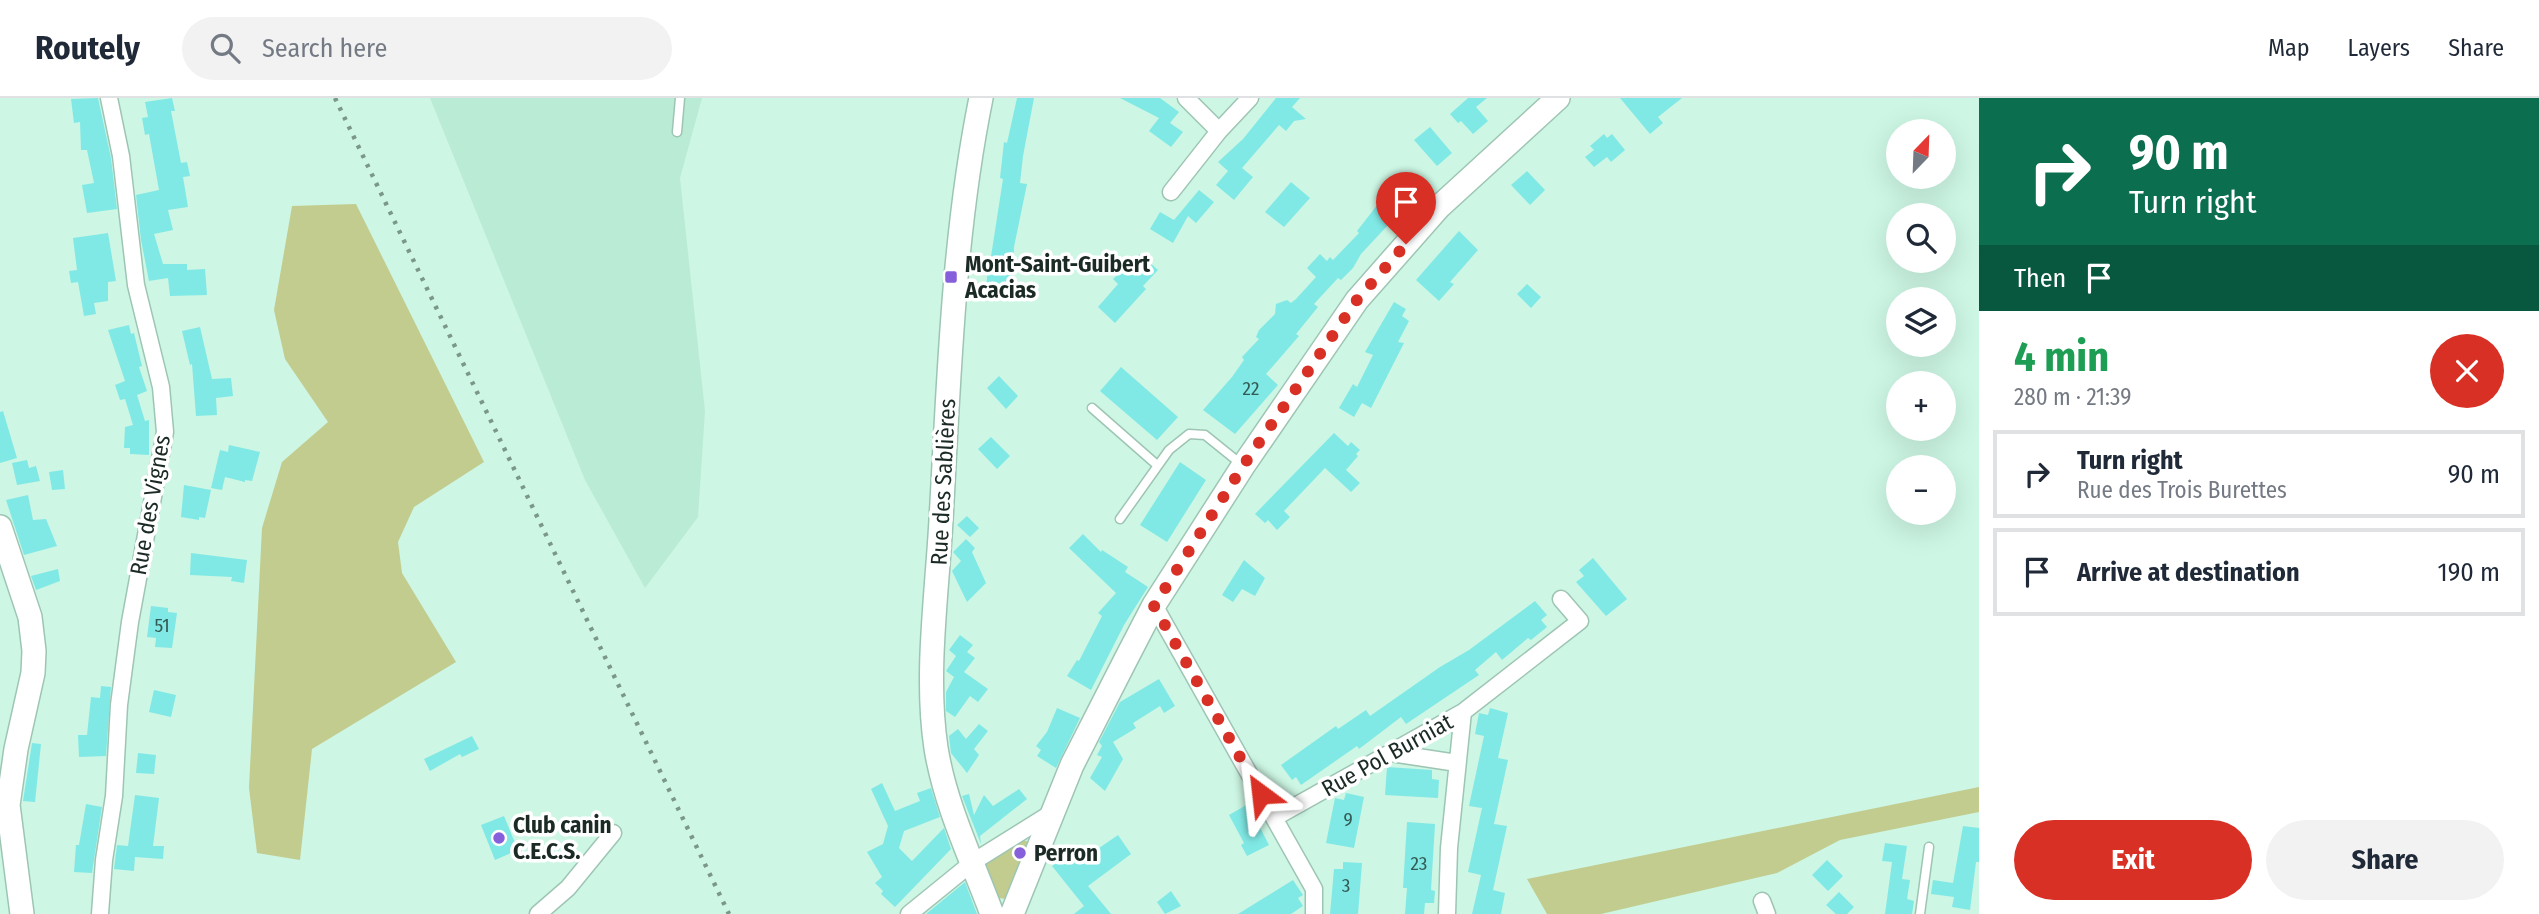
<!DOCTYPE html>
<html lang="en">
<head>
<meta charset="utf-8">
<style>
	:root { --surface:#fff; --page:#f2f2f3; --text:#1f2937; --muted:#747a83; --line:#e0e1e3; --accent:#d93025 }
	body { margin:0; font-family:"Fira Sans Condensed",sans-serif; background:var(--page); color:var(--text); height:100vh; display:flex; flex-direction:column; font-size:26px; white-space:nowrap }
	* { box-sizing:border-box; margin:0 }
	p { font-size:23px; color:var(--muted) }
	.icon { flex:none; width:38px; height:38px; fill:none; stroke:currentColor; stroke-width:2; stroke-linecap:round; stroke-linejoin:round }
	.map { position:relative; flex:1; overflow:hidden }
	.details { display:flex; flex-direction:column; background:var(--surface); width:560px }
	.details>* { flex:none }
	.banner { background:#0b6e4f; color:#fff; overflow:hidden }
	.needle { width:46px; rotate:23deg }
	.tools { position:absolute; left:1886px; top:21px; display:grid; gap:14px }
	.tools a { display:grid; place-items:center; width:70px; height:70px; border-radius:50%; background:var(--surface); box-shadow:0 7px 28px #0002; font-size:35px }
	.pin { position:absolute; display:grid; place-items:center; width:60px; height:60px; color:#fff; margin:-72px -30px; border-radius:50% 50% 50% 0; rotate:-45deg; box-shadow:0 0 7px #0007 }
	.pin .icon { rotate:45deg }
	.me { position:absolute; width:77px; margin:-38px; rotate:330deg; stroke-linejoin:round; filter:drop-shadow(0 0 5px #0008) }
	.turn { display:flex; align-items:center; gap:24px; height:147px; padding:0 35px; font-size:32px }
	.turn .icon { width:91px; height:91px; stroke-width:2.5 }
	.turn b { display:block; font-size:49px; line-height:60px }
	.then { display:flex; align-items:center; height:66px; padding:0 35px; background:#0003; gap:14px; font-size:26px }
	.round { display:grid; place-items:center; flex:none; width:74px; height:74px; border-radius:37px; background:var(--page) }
	.overview { display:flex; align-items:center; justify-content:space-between; height:119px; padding:0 35px }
	h1 { font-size:42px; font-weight:700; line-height:52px; color:#1e9e55 }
	.cta { display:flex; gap:14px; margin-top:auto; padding:14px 35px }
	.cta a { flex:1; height:80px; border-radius:42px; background:var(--accent); color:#fff; font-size:28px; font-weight:700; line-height:80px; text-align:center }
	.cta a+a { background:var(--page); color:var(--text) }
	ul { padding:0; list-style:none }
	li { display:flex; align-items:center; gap:21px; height:88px; margin:0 14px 10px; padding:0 21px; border:4px solid var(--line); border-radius:0px }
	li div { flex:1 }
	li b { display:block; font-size:26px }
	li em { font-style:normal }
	header { display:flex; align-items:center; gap:42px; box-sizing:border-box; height:98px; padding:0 35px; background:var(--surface); border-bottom:2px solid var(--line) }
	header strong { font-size:33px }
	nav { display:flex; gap:38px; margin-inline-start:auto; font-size:24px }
	.search { width:490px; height:63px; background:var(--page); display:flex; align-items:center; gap:18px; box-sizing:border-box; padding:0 24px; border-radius:38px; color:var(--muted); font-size:26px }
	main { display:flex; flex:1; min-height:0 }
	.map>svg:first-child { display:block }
	.built { fill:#baebd5 }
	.green { fill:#c2cc8e }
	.building { fill:#80e9e5 }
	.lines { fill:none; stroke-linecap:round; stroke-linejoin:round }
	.lane-casing { stroke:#9ec5b4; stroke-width:11 }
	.street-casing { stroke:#9ec5b4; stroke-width:19 }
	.secondary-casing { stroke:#9ec5b4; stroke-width:26 }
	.lane { stroke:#fff; stroke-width:8 }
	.street { stroke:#fff; stroke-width:16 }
	.secondary { stroke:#fff; stroke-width:23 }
	.rail { stroke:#7a978a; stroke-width:4.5; stroke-dasharray:3.5 7; stroke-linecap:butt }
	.route { stroke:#d93025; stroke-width:12; stroke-dasharray:0 21.6 }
	.poi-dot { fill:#8560da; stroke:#fff; stroke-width:2.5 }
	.labels { text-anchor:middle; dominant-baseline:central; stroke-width:7; stroke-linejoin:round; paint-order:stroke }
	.number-label { font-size:19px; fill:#345a54 }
	.poi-label { font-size:23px; font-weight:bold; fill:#1b2a24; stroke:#fff; text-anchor:start }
	.street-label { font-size:23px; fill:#1b2a24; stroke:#fff }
</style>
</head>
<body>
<header>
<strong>Routely</strong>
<div class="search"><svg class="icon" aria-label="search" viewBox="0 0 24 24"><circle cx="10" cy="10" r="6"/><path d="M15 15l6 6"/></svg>Search here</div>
<nav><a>Map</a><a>Layers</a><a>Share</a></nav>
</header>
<main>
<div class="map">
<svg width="1979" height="816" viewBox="0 0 1979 816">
	<rect width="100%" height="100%" fill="#cdf6e4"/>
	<path class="built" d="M430 0H702L680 80 705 313 698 419 645 490 585 382Z"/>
	<path class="green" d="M356 106 484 364 414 409 398 444 402 475 456 564 312 651 300 762 257 755 249 690 262 430 282 364 328 324 285 261 274 212 292 108Z
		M1979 689V714L1840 742 1777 775 1601 816H1547L1527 781Z
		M1022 742 1030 744 1008 801 997 800 985 767Z"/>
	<path class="building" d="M98 0 111 60 117 111 87 115 82 87 94 85 87 52H81L80 24 74 25 71 1Z
		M172 0 175 13H171L181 65 187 64 190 78 183 79 188 109 168 112 173 132 154 136 163 166H187V172L205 171 207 197 170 198 168 180 149 183 141 142 136 97 159 92 149 36 145 37 142 20 148 19 145 4Z
		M1017 0H1034L1023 58 1020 85 1027 86 1014 149 1012 195 986 193 988 165H990L1003 81 1000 80 1004 44 1007 45Z
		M1120 0H1160L1179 14 1170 25 1183 34 1171 49 1149 33 1159 20Z
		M1276 0H1300L1292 9 1306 21 1294 23 1286 33 1279 27 1242 70 1253 79 1234 102 1216 87 1228 73 1218 64 1243 41Z
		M1468 0H1487L1476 9 1488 23 1473 36 1461 23 1458 25 1450 16Z
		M1620 0H1682L1658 19 1663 25 1650 36Z
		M1430 29 1452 55 1437 68 1414 42Z
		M1604 36 1607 40 1612 36 1625 52 1611 64 1607 59 1594 69 1585 59 1594 52 1590 48Z
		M1527 73 1545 92 1530 107 1511 87Z
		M1291 84 1310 100 1284 129 1265 114Z
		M1199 92 1214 104 1196 125 1188 118 1173 145 1150 131 1160 114 1174 122Z
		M1385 97 1402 112 1361 156 1353 170 1341 182 1338 180 1314 206 1318 209 1296 236 1299 238 1266 276 1278 287 1235 336 1203 312 1232 279 1244 262 1242 259 1259 241 1256 239 1259 232 1275 216 1276 206 1287 202 1291 205 1296 201 1316 179 1307 170 1320 156 1327 163 1330 159 1333 162 1359 135 1357 133Z
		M1459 133 1478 152 1450 184 1454 186 1439 203 1416 182Z
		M108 135 116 183 108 184V203L94 205 96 216 84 218 78 184 71 185 69 173 77 172 73 140Z
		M1140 156 1158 172 1143 188 1146 191 1115 225 1098 209 1118 186 1113 181Z
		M1527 186 1541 199 1531 210 1517 196Z
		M1394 204 1406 211 1402 218 1409 223 1398 244 1404 245 1371 310 1362 305 1354 319 1339 310 1353 286 1357 289 1373 257 1365 254Z
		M129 227 131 236 134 235 142 268 139 269 147 293 137 297 145 323 149 322V357L130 356V350H124L125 329 133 327 125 301 120 302 115 287 125 283 108 232Z
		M200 229 212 281 231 280 233 298 216 300 217 317 196 318 192 266 190 267 182 233Z
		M1121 269 1178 319 1157 342 1100 293Z
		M999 278 1018 298 1006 311 987 290Z
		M3 313 17 360 0 365V314Z
		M1334 335 1348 348 1351 344 1360 352 1356 356 1358 358 1346 372 1360 385 1351 394 1325 370 1284 413 1290 419 1277 432 1268 422 1265 425 1255 416Z
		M991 339 1010 358 997 371 978 351Z
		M229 347 260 354 252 383 245 382V384L225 379 222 392 211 390 220 352 228 354Z
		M27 362 29 370 36 368 40 383 17 387 12 365Z
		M1180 364 1206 382 1167 444 1140 427Z
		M63 372 65 391 52 392 49 374Z
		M184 387 211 392 205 420 199 419V422L181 419Z
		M28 397 33 422 46 421 57 448 24 457 6 402Z
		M967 418 979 430 970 439 957 427Z
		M1083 436 1101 454 1102 452 1128 469 1125 474 1148 489 1124 527 1091 592 1067 578 1077 562 1079 563 1102 518 1098 515 1116 495 1069 450Z
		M966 441 975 450 972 454 986 485 967 504 952 473 961 463 953 454Z
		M191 455 247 462 244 485 231 483 232 479 190 477Z
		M1593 460 1627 501 1606 518 1576 484 1584 478 1579 472Z
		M1244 462 1265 480 1255 498 1242 491 1233 504 1222 497Z
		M58 471 60 483 36 492 31 478Z
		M1535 503 1547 517 1541 522 1547 529 1531 542 1528 540 1502 562 1496 554 1475 572 1479 577 1406 626 1401 619 1359 651 1357 648 1301 687 1296 679 1292 682 1281 667 1336 628 1338 631 1366 612 1370 618 1440 569 1469 552Z
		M151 508 168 510V514L177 515 172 550 155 549 156 540 147 539Z
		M960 537 973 547 967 554 975 560 964 574 988 591 978 604 970 598 955 619 946 613V594L954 579 946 573 956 558 949 552Z
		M1159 581 1175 608 1164 615 1160 608 1133 625 1136 630 1113 644 1123 661 1105 693 1090 680 1102 659 1097 657 1102 648 1099 644 1120 604Z
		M101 588 111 589 106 658 79 659 78 637H87L91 599 100 600Z
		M154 592 176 597 171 619 149 614Z
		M1057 610 1080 620 1056 670 1037 658 1041 652 1036 648 1047 634Z
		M1490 610 1508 615 1498 660 1508 662 1494 726 1507 728 1493 792 1505 795 1501 816H1472L1481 777 1468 774 1482 710 1469 708 1484 638 1475 636 1479 615 1488 617Z
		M979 626 988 633 974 651 979 657 967 675 951 655 949 638 958 631 966 641Z
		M472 638 479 651 462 659 460 656 430 673 424 661Z
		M32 645 41 646 35 704 23 703Z
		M138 655 156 657 154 676 136 675Z
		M1387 669 1432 672V681L1439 682 1438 700 1385 697Z
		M882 685 895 713 920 703 917 695 931 690 940 719 904 733 899 750 912 763 944 730 951 751 895 809 881 796 883 793 875 785 882 779 867 754 883 746 888 728 871 691Z
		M1019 691 1027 701 980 738 981 746 962 698 969 696 974 717 984 697 993 708Z
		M1346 695 1364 699 1354 750 1326 745 1335 700 1344 702Z
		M135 697 159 700 153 748H164L163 761 135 759 134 773 114 771 117 747 128 748Z
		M86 706 102 709 92 775 74 774 76 747H79Z
		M1248 706 1269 747 1247 758 1241 747 1244 745 1229 717Z
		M504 718 518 752 495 762 481 727Z
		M1407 724 1435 726 1431 792 1435 793 1434 805H1425L1424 816H1405L1407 790H1403Z
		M1963 728 1979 730V764H1976L1970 812 1952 809 1954 799 1931 796 1933 782 1953 785Z
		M1118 737 1131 756 1088 788 1111 816H1074L1084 808 1052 768 1068 756 1076 766Z
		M1885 745 1907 748 1902 781 1910 782 1907 801 1914 803 1912 816H1885L1892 764 1882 763Z
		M1827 762 1843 778 1828 793 1812 777Z
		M1343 764 1362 765 1358 816H1330L1334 771H1343Z
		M1293 782 1303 797 1298 800 1303 808 1291 816H1238Z
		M965 784 977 816H926Z
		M1171 793 1181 808 1165 816 1157 804Z
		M1839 794 1854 809 1847 816H1836L1826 807Z"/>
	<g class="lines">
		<g class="lane-casing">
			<path id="lane" d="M677 34 680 0
				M1092 310 1157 367
				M1120 421 1169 352 1189 336 1205 337 1241 366
				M1920 816 1929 749"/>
		</g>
		<g class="street-casing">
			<path id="street" d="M1186 0 1219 33
				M1171 94 1219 33 1250 0
				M1154 507 1314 791V816
				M1391 655 1457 665
				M1274 720 1463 614 1580 523 1561 501
				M1762 803 1767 816
				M100 816 104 762 114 698 119 607 130 524 165 334 161 289 136 187 121 58 109 0
				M538 816 568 790 613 735
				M909 816 973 764 1053 714
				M1447 816 1449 750 1463 614"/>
		</g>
		<g class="secondary-casing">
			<path id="secondary" d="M981 0C953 138 949 281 941 422 937 496 925 578 936 650 945 707 972 762 992 816
				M0 429 30 519 34 553 33 575 16 651 8 707 22 816
				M1012 816 1072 667 1125 563 1154 507 1243 368 1357 202 1439 109 1558 0"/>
		</g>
		<use href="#lane" class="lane"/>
		<use href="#street" class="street"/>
		<use href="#secondary" class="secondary"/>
		<path class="rail" d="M335 0 729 816"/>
	</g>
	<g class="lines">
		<path class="route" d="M1261 696 1154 508 1243 368 1357 202 1406 146"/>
	</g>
	<g class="poi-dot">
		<rect x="944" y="172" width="14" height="14" rx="3.5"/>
		<circle cx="499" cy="740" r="7"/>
		<circle cx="1020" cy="755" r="7"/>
	</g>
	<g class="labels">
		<g class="number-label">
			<text x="1251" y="290">22</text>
			<text x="162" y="527">51</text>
			<text x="1348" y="721">9</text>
			<text x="1419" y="765">23</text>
			<text x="1346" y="787">3</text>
		</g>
		<g class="poi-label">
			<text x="965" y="166">Mont-Saint-Guibert<tspan x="965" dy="26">Acacias</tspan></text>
			<text x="513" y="727">Club canin<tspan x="513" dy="26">C.E.C.S.</tspan></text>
			<text x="1034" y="755">Perron</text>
		</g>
		<g class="street-label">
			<text transform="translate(943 384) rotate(-87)">Rue des Sablières</text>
			<text transform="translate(150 407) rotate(-80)">Rue des Vignes</text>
			<text transform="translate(1387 657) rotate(-29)">Rue Pol Burniat</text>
		</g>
	</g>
</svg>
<div class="tools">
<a><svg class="needle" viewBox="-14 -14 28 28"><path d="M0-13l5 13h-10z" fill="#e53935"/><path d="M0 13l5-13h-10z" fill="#747a83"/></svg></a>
<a><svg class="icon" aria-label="search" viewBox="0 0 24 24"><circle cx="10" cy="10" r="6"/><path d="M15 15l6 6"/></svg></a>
<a><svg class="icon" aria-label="layers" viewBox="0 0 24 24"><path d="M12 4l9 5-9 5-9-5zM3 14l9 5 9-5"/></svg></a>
<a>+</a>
<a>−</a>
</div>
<div class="pin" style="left:1406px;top:146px;background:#d93025"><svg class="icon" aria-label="arrive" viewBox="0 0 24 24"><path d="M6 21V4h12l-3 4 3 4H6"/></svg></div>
<svg class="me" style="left:1261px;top:696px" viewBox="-20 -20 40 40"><path d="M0-17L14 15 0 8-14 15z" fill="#d93025" stroke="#fff" stroke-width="4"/></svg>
</div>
<section class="details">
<div class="banner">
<div class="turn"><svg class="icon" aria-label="right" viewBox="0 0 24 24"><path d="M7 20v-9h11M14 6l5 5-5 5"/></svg><div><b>90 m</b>Turn right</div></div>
<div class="then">Then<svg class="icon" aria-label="arrive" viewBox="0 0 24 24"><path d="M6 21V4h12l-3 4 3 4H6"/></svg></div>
</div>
<div class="overview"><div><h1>4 min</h1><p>280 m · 21:39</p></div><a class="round" style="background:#d93025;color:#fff"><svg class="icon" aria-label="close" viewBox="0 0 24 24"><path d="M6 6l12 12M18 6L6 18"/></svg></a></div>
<ul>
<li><svg class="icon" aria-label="right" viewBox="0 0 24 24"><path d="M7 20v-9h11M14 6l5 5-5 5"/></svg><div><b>Turn right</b><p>Rue des Trois Burettes</p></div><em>90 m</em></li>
<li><svg class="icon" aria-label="arrive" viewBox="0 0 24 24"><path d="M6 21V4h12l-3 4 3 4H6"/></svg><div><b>Arrive at destination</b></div><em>190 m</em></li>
</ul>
<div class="cta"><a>Exit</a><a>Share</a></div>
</section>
</main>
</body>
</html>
